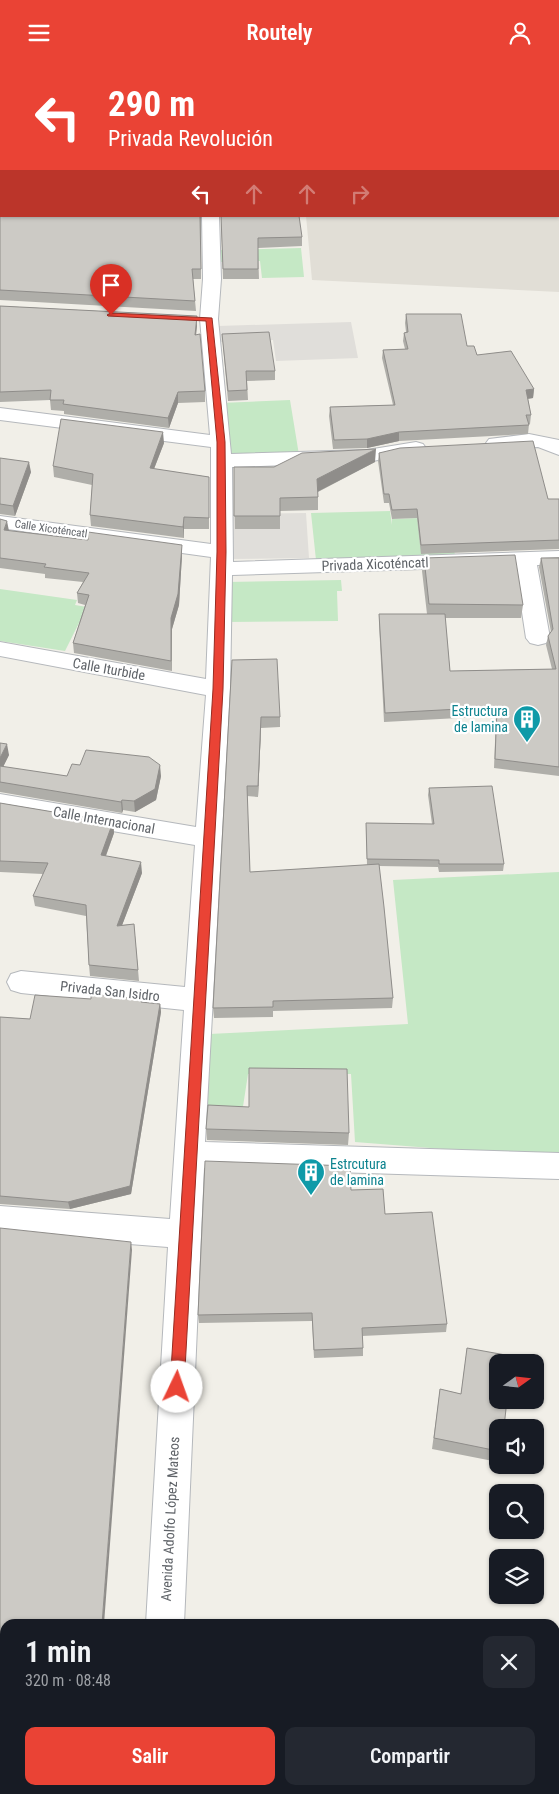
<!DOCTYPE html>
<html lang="es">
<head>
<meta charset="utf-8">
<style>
	:root { --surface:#171b24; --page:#242831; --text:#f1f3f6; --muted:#9ea1a6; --accent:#ea4335 }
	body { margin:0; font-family:"Roboto Condensed",sans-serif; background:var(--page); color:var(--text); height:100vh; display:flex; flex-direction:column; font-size:19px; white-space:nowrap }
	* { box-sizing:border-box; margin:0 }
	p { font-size:16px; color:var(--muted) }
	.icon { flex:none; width:28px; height:28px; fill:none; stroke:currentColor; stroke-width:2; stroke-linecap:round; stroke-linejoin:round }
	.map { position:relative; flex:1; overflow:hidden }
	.sheet { position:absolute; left:0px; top:1554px; width:560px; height:176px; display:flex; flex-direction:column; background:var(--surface); border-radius:15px 15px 0 0; box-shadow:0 1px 4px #0004 }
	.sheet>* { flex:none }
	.hud { position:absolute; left:0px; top:0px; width:560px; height:152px; box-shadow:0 1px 4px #0004; background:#ea4335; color:#fff; overflow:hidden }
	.needle { width:32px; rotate:75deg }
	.fabs { position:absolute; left:489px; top:1289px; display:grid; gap:10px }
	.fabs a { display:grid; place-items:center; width:55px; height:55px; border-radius:10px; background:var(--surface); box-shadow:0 1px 4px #0004; font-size:25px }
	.pin { position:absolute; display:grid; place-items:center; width:42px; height:42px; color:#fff; margin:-51px -21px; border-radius:50% 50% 50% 0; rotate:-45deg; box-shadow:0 0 5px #0007 }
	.pin .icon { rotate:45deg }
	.me { position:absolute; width:55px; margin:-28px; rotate:3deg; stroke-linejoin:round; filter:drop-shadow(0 0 4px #0008) }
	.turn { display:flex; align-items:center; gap:18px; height:105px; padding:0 25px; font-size:22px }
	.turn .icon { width:65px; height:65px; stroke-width:2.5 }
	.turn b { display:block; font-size:35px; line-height:42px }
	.lanes { display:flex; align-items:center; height:48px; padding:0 25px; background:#0003; justify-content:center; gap:25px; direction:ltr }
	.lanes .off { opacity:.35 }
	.round { display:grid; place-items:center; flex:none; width:52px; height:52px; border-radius:10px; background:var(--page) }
	.headline { display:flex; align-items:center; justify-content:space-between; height:85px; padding:0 25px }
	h1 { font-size:30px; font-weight:600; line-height:38px }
	.cta { display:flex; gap:10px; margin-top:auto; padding:10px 25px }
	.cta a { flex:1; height:58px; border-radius:10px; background:var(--accent); color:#fff; font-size:20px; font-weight:600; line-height:58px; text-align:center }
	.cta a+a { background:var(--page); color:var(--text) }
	header { display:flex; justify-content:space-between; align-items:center; height:65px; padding:0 25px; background:var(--accent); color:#fff; font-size:22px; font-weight:600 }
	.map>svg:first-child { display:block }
	.industrial { fill:#e0deda }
	.education { fill:#e1ded6 }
	.green { fill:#c5e8c5 }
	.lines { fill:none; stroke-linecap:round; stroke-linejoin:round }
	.minor-casing { stroke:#b5b8bc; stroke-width:2 }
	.minor { fill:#fff; fill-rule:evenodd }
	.wall { fill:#afaea9 }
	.shaded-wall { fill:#8f8d8a }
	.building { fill:#cccac5; stroke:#8f8d8a }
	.route { fill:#ea4335; stroke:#982c22 }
	.labels { text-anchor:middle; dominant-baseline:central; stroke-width:4.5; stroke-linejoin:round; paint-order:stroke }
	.far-street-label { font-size:11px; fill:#5f6368; stroke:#fff }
	.street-label { font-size:14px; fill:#5f6368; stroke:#fff }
	.culture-label { font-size:14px; fill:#0d838f; stroke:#fff; text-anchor:end }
</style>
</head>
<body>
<header><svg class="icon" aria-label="menu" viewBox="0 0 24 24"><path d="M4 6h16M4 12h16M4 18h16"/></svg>Routely<svg class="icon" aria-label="person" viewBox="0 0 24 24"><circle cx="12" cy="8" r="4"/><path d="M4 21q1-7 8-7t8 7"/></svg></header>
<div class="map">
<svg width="559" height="1729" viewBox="0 0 559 1729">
	<rect width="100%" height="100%" fill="#f1efe8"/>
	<path class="industrial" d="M351 257 358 293 276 296 273 275 219 277 218 261Z
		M306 448 309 493 229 494 228 449Z"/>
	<path class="education" d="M515 0H559V227L312 215 306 151H559V1Z"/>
	<path class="green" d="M0 0H250L260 1H1V104Z
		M292 0H505L291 1Z
		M301 183 304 212 262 213 260 196 221 197 220 185Z
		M290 335 299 390 227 393 221 338Z
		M390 446 392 460V454L448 452 455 490 316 495 311 448Z
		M341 515 342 526H337L338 556 225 557 226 517Z
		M0 524 77 535 75 540 87 542 65 586 0 576Z
		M559 807V1093L355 1077 351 1009H248L242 1048 201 1046 209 969 408 959 393 815Z"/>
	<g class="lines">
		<g class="minor-casing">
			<path id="minor" d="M202 151H219L221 214 218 254 231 389 367 385 416 377 423 379 426 383 423 387 367 397 232 402 233 497 559 486V500H537L550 573 546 578 538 580 530 578 526 573 515 501 232 510 230 624 205 1077 559 1088V1114L204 1103 184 1559H146L168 1182 0 1169V1141L170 1154 184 945 21 928 11 925 7 917 11 909 21 906 185 922 195 780 0 747V729L196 762 206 630 0 591V577L206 614 211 492 0 463V451L211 479V382L0 355V343L210 370 200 254 203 214Z
				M529 369 559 375V390L538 382 496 384 489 382 486 378 489 374Z
				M435 1725H484L486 1729H437Z"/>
		</g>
		<use href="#minor" class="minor"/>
	</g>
	<path class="wall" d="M0 95 1 151H201V214H193L196 246 0 235Z
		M221 151 302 172V181L258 183 259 214H223Z
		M0 241 197 251 196 269 205 326V337L178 338 169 363 64 349V346L51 345 50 335 0 337Z
		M406 249 467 281 477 290 534 324 533 333 528 334 531 350 530 359H529L528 369 399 376 367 383 333 384 329 351 330 342 393 340 382 293 383 285 405 284 403 276 404 268 406 267 405 258Z
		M222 269 275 306V315L247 316 248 335 228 336Z
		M164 378 154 404 209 412V464H184V473L91 461 90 450 92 420 54 412 53 401Z
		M379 388 548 434H559V484L421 489 417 453 392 454 389 438H384L378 396Z
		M0 393 31 407 15 451 0 449Z
		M375 397 318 427V445L280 446V464H235L234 402H274Z
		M0 454 9 466 182 490 179 540 172 564V606L74 588 73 578 85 540 78 538 77 528 83 517 45 513V509L0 503Z
		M559 492V711L494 703 496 651 384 657 379 558V549H427L422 506 424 493 523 540 521 553H445L450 606 552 604 546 580 548 571 551 567 539 502 541 493Z
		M232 595 280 652V662L261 663 258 732 247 731 250 807 367 800 366 758 432 759 428 730 429 723 504 799 503 806 439 807 438 802 379 801 393 933 392 943 273 946V952L214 953 213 943Z
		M0 678 9 690 3 702 67 711H161L156 735 135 747 123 745 122 748 0 727Z
		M0 738 113 757 114 768 106 791 142 808 122 860 134 859 139 916 90 911 89 900 86 851 35 841 33 831 43 809 0 807Z
		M141 937 160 939 161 947 131 1129 70 1144 0 1139V952L30 954Z
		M206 1064 349 1068 348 1080 207 1075Z
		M351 1125 385 1149 447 1259 446 1267 362 1271 363 1283V1291L314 1293 312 1256 199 1258 198 1250Z
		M467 1283 498 1362V1397L432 1384 440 1324 461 1329Z
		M38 1725H91V1729H51Z"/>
	<path class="shaded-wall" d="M197 251V261L195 280V270Z
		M534 324 533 333 525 334 526 325Z
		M178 327V338L169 363 168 353Z
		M163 367 164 378 150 414V403Z
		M399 367V376L367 383V374Z
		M376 384 375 397 317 427V414Z
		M29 397 31 407 15 451 13 441Z
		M184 452V473L183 462Z
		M7 456 9 466 4 465Z
		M182 480V490L179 540 172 564V606L171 553Z
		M261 652V663L258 732V721Z
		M7 679 9 690 0 708V693Z
		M160 700 161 711 156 735 135 747 134 736Z
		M122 735 123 745 122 748 121 737Z
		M113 757 114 768 102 801 101 790Z
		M141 797 142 808 118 871 117 861Z
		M160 939 161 947 131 1129 70 1144 68 1137Z
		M131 1177 132 1185 104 1559H102Z
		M5 1712V1725L4 1729H0Z"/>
	<path class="building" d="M0 95 1 96V151H200L201 204H192L195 236 0 225Z
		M221 151H299L302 172 258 173V204H223Z
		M0 241 197 251 195 270 200 269 205 326 178 327 168 353 63 339 64 335H50L51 325 0 327Z
		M406 249H461L467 281H474L477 290 511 286 534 324 526 325 531 350H526L529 360 399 367 367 374 334 375 330 342 395 340 383 285 408 284 404 268 408 267Z
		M269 267 275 306H246L247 325 228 326 222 269Z
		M61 354 163 367 150 403 209 412V453L184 452 183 462 90 450 93 409 53 401Z
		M533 376 548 434H559V475L421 480 417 444 392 445 389 429H384L379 388 400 383Z
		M376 384 317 414 318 432 280 433V451H234V402H274L302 388Z
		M0 393 29 397 13 441 0 439Z
		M0 454 7 456 4 465 88 475V467L182 480 178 529 171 553V596L73 578 89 530 77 528 89 508 44 502 46 499 0 493Z
		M515 490 523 540 429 539 424 493Z
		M541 493H559V702L495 694 497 642 385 648 379 549H445L450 606 556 604 548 571 553 564Z
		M277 594 280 652H261L258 721H247L250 807 379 799 384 842 393 933 273 936V942L213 943 232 595Z
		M0 678 7 679 0 693Z
		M86 685 149 692 160 700 155 724 134 736 122 735 121 737 0 717V701L67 711 72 699 80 700Z
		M492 721 504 799H439V795L367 794 366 758 434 759 429 723Z
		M0 738 113 757 101 790 141 797 117 861 134 859 138 905 89 900 86 840 33 831 48 798 0 796Z
		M91 929 140 934 141 937 160 939 130 1121 68 1137 0 1131V952L30 954 35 930 91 934Z
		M249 1003 347 1004 349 1068 206 1064 208 1040 249 1042Z
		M205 1096 350 1101 351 1125 383 1124 385 1149 432 1147 447 1259 362 1263 363 1283 314 1285 312 1248 198 1250Z
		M0 1163 131 1177 102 1559H5V1712L0 1729Z
		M467 1283 511 1291V1298H498V1335H507L504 1362H498V1386L434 1373 440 1324 461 1329Z
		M51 1725H89V1729H63Z
		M177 1725H251L250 1729H176Z"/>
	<path class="route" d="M111 248 212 253 225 377 226 487 223 624 184 1322 182 1326 177 1328 172 1326 170 1322 213 624 217 487V377L206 256 108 251 107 250Z"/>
	<defs>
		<g id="building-pin" transform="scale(1.4375)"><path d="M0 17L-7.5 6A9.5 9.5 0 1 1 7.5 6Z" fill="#0f9aa8" stroke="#fff"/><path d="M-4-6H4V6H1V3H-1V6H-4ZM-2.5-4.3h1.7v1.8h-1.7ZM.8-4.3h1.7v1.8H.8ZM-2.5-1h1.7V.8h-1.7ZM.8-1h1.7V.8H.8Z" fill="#fff"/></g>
	</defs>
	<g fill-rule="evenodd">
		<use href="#building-pin" x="527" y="654"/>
		<use href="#building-pin" x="311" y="1107"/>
	</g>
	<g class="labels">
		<g class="far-street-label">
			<text transform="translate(51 464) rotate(8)">Calle Xicoténcatl</text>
		</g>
		<g class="street-label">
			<text transform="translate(375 499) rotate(-2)">Privada Xicoténcatl</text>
			<text transform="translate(109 604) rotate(10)">Calle Iturbide</text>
			<text transform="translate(104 755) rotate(10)">Calle Internacional</text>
			<text transform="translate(110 926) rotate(6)">Privada San Isidro</text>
			<text transform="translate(170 1454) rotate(-87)">Avenida Adolfo López Mateos</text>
		</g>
		<g class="culture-label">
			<text x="508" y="646">Estructura<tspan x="508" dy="16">de lamina</tspan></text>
			<text x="330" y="1099" text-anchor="start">Estrcutura<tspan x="330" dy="16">de lamina</tspan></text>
		</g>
	</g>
</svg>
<div class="fabs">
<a><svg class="needle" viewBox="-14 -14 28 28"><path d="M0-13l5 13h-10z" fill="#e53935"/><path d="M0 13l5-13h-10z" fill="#9ea1a6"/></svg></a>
<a><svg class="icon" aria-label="sound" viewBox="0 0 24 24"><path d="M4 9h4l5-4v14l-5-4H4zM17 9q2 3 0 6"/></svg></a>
<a><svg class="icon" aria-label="search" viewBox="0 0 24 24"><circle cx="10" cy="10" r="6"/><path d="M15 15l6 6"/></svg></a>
<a><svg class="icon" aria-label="layers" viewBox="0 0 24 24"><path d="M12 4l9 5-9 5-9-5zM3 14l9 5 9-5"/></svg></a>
</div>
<div class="pin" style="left:111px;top:250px;background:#d93025"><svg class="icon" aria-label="arrive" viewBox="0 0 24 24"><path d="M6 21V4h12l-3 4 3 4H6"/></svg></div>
<svg class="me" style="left:177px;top:1322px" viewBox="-20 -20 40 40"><circle r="19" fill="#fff"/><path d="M0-13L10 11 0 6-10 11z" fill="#ea4335"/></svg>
<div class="hud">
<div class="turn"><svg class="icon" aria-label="left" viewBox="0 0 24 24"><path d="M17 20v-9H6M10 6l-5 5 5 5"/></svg><div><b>290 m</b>Privada Revolución</div></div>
<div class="lanes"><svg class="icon" aria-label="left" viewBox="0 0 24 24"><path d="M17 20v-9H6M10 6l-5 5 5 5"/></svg><svg class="icon off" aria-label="ahead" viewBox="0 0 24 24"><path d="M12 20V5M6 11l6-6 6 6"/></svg><svg class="icon off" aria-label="ahead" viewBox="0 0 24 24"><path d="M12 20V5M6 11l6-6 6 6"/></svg><svg class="icon off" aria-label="right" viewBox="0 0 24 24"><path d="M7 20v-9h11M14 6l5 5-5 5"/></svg></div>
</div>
<section class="sheet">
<div class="headline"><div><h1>1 min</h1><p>320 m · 08:48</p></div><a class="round"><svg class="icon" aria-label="close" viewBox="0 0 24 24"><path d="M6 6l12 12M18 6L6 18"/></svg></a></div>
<div class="cta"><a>Salir</a><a>Compartir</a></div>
</section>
</div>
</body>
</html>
